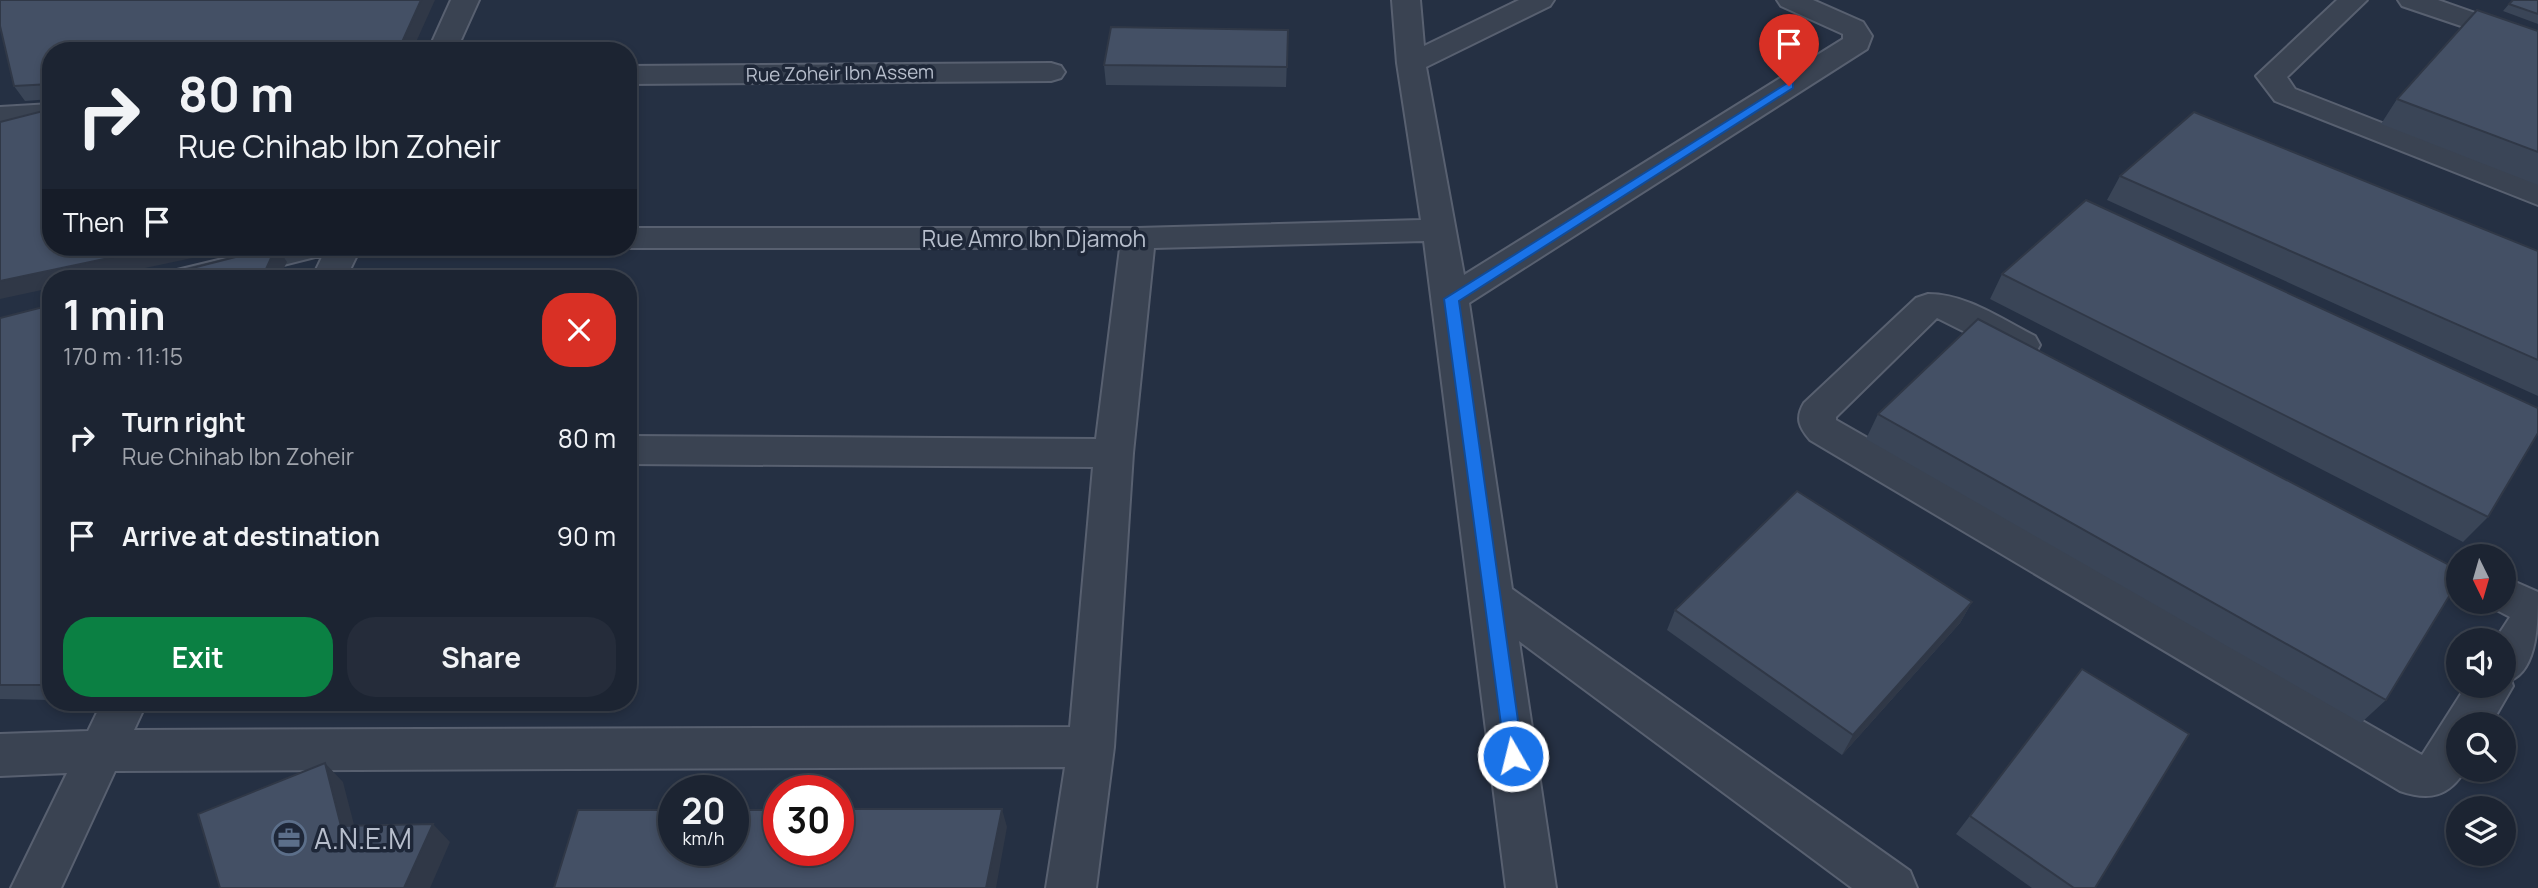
<!DOCTYPE html>
<html lang="en">
<head>
<meta charset="utf-8">
<style>
	:root { --surface:#1c2432; --page:#252c3a; --text:#f1f3f6; --muted:#a0a4ac; --line:#3a414d; --accent:#0b8043 }
	body { margin:0; font-family:Manrope,sans-serif; background:var(--page); color:var(--text); height:100vh; display:flex; flex-direction:column; font-size:26px; white-space:nowrap }
	* { box-sizing:border-box; margin:0 }
	p { font-size:23px; color:var(--muted) }
	.icon { flex:none; width:38px; height:38px; fill:none; stroke:currentColor; stroke-width:2; stroke-linecap:round; stroke-linejoin:round }
	.map { position:relative; flex:1; overflow:hidden }
	.sheet { position:absolute; left:42px; top:270px; width:595px; height:441px; display:flex; flex-direction:column; background:var(--surface); border-radius:28px; box-shadow:0 4px 10px #0003,0 0 0 2px var(--line) }
	.sheet>* { flex:none }
	.top-card { position:absolute; left:42px; top:42px; width:595px; height:214px; border-radius:28px; box-shadow:0 4px 10px #0003,0 0 0 2px var(--line); background:#1c2432; color:var(--text); overflow:hidden }
	.needle { width:46px; rotate:175deg }
	.fabs { position:absolute; left:2446px; top:544px; display:grid; gap:14px }
	.fabs a { display:grid; place-items:center; width:70px; height:70px; border-radius:50%; background:var(--surface); box-shadow:0 4px 10px #0003,0 0 0 2px var(--line); font-size:35px }
	.speed { position:absolute; left:658px; top:775px; display:flex; gap:14px; font-size:35px; font-weight:700; text-align:center }
	.speed>* { display:grid; place-content:center; width:91px; height:91px; border-radius:50%; background:var(--surface); box-shadow:0 4px 10px #0003,0 0 0 2px var(--line); line-height:1 }
	.speed small { font-size:18px; font-weight:400 }
	.speed .limit { border:10px solid #d22; background:#fff; color:#111 }
	.pin { position:absolute; display:grid; place-items:center; width:60px; height:60px; color:#fff; margin:-72px -30px; border-radius:50% 50% 50% 0; rotate:-45deg; box-shadow:0 0 7px #0007 }
	.pin .icon { rotate:45deg }
	.me { position:absolute; width:77px; margin:-38px; rotate:352deg; stroke-linejoin:round; filter:drop-shadow(0 0 5px #0008) }
	.turn { display:flex; align-items:center; gap:24px; height:147px; padding:0 21px; font-size:32px }
	.turn .icon { width:91px; height:91px; stroke-width:2.5 }
	.turn b { display:block; font-size:49px; line-height:60px }
	.then { display:flex; align-items:center; height:66px; padding:0 21px; background:#0003; gap:14px; font-size:26px }
	.round { display:grid; place-items:center; flex:none; width:74px; height:74px; border-radius:28px; background:var(--page) }
	.headline { display:flex; align-items:center; justify-content:space-between; height:119px; padding:0 21px }
	h1 { font-size:42px; font-weight:700; line-height:52px }
	.primary-button { display:flex; gap:14px; margin-top:auto; padding:14px 21px }
	.primary-button a { flex:1; height:80px; border-radius:28px; background:var(--accent); color:#fff; font-size:28px; font-weight:700; line-height:80px; text-align:center }
	.primary-button a+a { background:var(--page); color:var(--text) }
	ul { padding:0; list-style:none }
	li { display:flex; align-items:center; gap:21px; height:98px; padding:0 21px }
	li div { flex:1 }
	li b { display:block; font-size:26px }
	li em { font-style:normal }
	.map>svg:first-child { display:block }
	.lines { fill:none; stroke-linecap:round; stroke-linejoin:round }
	.minor-casing { stroke:#586070; stroke-width:4 }
	.minor { fill:#3a4352; fill-rule:evenodd }
	.wall { fill:#3a4557 }
	.shaded-wall { fill:#303847 }
	.building { fill:#445065; stroke:#303847; stroke-width:2 }
	.route { fill:#1a73e8; stroke:#114b97; stroke-width:2 }
	.labels { text-anchor:middle; dominant-baseline:central; stroke-width:7; stroke-linejoin:round; paint-order:stroke }
	.far-street-label { font-size:19px; fill:#b7becc; stroke:#1e2738 }
	.street-label { font-size:23px; fill:#b7becc; stroke:#1e2738 }
	.near-poi-label { font-size:28px; fill:#b7becc; stroke:#1e2738; text-anchor:start }
</style>
</head>
<body>
<div class="map">
<svg width="2538" height="888" viewBox="0 0 2538 888">
	<rect width="100%" height="100%" fill="#253043"/>
	<g class="lines">
		<g class="minor-casing">
			<path id="minor" d="M451 0H479L456 51H428Z
				M1392 0H1420L1424 46 1519 0H1554L1550 6 1426 67 1464 275 1843 39V34L1781 6 1777 0H1813L1863 22 1872 36 1867 49 1469 303 1512 589 1910 871 1917 888H1852L1519 641 1556 888H1506L1424 241 1154 248 1133 453 1114 747 1096 888H1046L1065 767 115 771 61 888H11L67 773 0 776V734L88 731 102 702H147L134 730 1070 727 1093 467 628 464V436L1096 439 1120 248H628L621 247H628V228H1138L1421 220 1397 63Z
				M2337 0H2367L2287 77 2295 89 2538 184V205L2275 101 2256 76Z
				M2398 0H2438L2538 35V52L2402 6Z
				M1051 63 1061 66 1065 72 1061 78 1051 81 628 84V66Z
				M51 104V122L0 125V107Z
				M272 247H361L346 278H312L323 255 232 278H172L177 270Z
				M1928 294C1967 294 2001 319 2035 336L2040 345 2035 354 2022 357 2009 354 1937 318 1836 417V420L2422 755 2466 686H2504V640H2495L2510 617 2489 606 2487 602H2504V577L2538 592C2538 620 2538 669 2511 680L2513 686 2491 724H2459V770H2465C2449 797 2429 801 2400 791L1810 440C1799 427 1795 418 1804 403L1916 298Z"/>
		</g>
		<use href="#minor" class="minor"/>
	</g>
	<path class="wall" d="M2538 0V24L2503 11 2509 4Z
		M1288 30 1286 87 1106 85 1104 65Z
		M2538 31V185L2381 124 2397 99Z
		M51 51V99L25 101 14 86Z
		M2120 176 2538 251V396L2107 200Z
		M2002 274 2488 517 2463 542 1990 299Z
		M51 305V700L0 699V318Z
		M1878 414 2386 700 2361 723 1866 439Z
		M1972 602 1960 623 1842 755 1667 630 1675 610Z
		M2082 669 2095 888H2032L1956 834Z"/>
	<path class="shaded-wall" d="M421 0H435L412 51H398Z
		M161 247H244L98 278H51V288L0 299V281Z
		M277 247 287 262 279 278H262Z
		M1972 602 1960 623 1842 755 1853 735Z
		M325 763 343 782 359 844 341 826Z
		M1002 809 1007 827 996 888H986Z
		M433 824 450 842 430 888H404Z"/>
	<path class="building" d="M0 0H421L398 51H51V84L14 86 0 26Z
		M2513 0H2538V14L2509 4Z
		M2477 10 2538 31V152L2397 99Z
		M1111 27 1288 30 1287 67 1104 65Z
		M51 109V247H161L0 281V122Z
		M2194 112 2538 251V360L2120 176Z
		M2086 200 2538 408V433L2488 517 2002 274Z
		M275 247H276L262 278H153Z
		M51 305V685H0V318Z
		M1978 319 2459 570V580L2386 700 1878 414Z
		M1797 491 1972 602 1853 735 1675 610Z
		M2082 669 2189 734 2095 888H2074L1970 816Z
		M325 763 341 826 433 824 404 888H220L198 814Z
		M838 809H1002L986 888H554L578 810H674V850H733V810H779V850H838Z"/>
	<path class="route" d="M1789 82 1793 83V88L1459 301 1523 756 1520 762 1513 765 1506 762 1444 299Z"/>
	<defs>
		<g id="office-ring" transform="scale(1.75)"><circle r="9.5" fill="#1e2738" stroke="#5c6f8a" stroke-width="1.5"/><path d="M-6-3h4V-5.5h4V-3h4V5H-6ZM-1-4.5V-3h2v-1.5ZM-6 0V1H6V0Z" fill="#5c6f8a"/></g>
	</defs>
	<g fill-rule="evenodd">
		<use href="#office-ring" x="289" y="838"/>
	</g>
	<g class="labels">
		<g class="far-street-label">
			<text transform="translate(840 73) rotate(-1)">Rue Zoheir Ibn Assem</text>
		</g>
		<g class="street-label">
			<text x="1034" y="238">Rue Amro Ibn Djamoh</text>
		</g>
		<g class="near-poi-label">
			<text x="314" y="838">A.N.E.M</text>
		</g>
	</g>
</svg>
<div class="fabs">
<a><svg class="needle" viewBox="-14 -14 28 28"><path d="M0-13l5 13h-10z" fill="#e53935"/><path d="M0 13l5-13h-10z" fill="#a0a4ac"/></svg></a>
<a><svg class="icon" aria-label="sound" viewBox="0 0 24 24"><path d="M4 9h4l5-4v14l-5-4H4zM17 9q2 3 0 6"/></svg></a>
<a><svg class="icon" aria-label="search" viewBox="0 0 24 24"><circle cx="10" cy="10" r="6"/><path d="M15 15l6 6"/></svg></a>
<a><svg class="icon" aria-label="layers" viewBox="0 0 24 24"><path d="M12 4l9 5-9 5-9-5zM3 14l9 5 9-5"/></svg></a>
</div>
<div class="speed"><div>20<small>km/h</small></div><div class="limit">30</div></div>
<div class="pin" style="left:1789px;top:86px;background:#d93025"><svg class="icon" aria-label="arrive" viewBox="0 0 24 24"><path d="M6 21V4h12l-3 4 3 4H6"/></svg></div>
<svg class="me" style="left:1513px;top:756px" viewBox="-20 -20 40 40"><circle r="17" fill="#1a73e8" stroke="#fff" stroke-width="3"/><path d="M0-11L8 9 0 5-8 9z" fill="#fff"/></svg>
<div class="top-card">
<div class="turn"><svg class="icon" aria-label="right" viewBox="0 0 24 24"><path d="M7 20v-9h11M14 6l5 5-5 5"/></svg><div><b>80 m</b>Rue Chihab Ibn Zoheir</div></div>
<div class="then">Then<svg class="icon" aria-label="arrive" viewBox="0 0 24 24"><path d="M6 21V4h12l-3 4 3 4H6"/></svg></div>
</div>
<section class="sheet">
<div class="headline"><div><h1>1 min</h1><p>170 m · 11:15</p></div><a class="round" style="background:#d93025;color:#fff"><svg class="icon" aria-label="close" viewBox="0 0 24 24"><path d="M6 6l12 12M18 6L6 18"/></svg></a></div>
<ul>
<li><svg class="icon" aria-label="right" viewBox="0 0 24 24"><path d="M7 20v-9h11M14 6l5 5-5 5"/></svg><div><b>Turn right</b><p>Rue Chihab Ibn Zoheir</p></div><em>80 m</em></li>
<li><svg class="icon" aria-label="arrive" viewBox="0 0 24 24"><path d="M6 21V4h12l-3 4 3 4H6"/></svg><div><b>Arrive at destination</b></div><em>90 m</em></li>
</ul>
<div class="primary-button"><a>Exit</a><a>Share</a></div>
</section>
</div>
</body>
</html>
